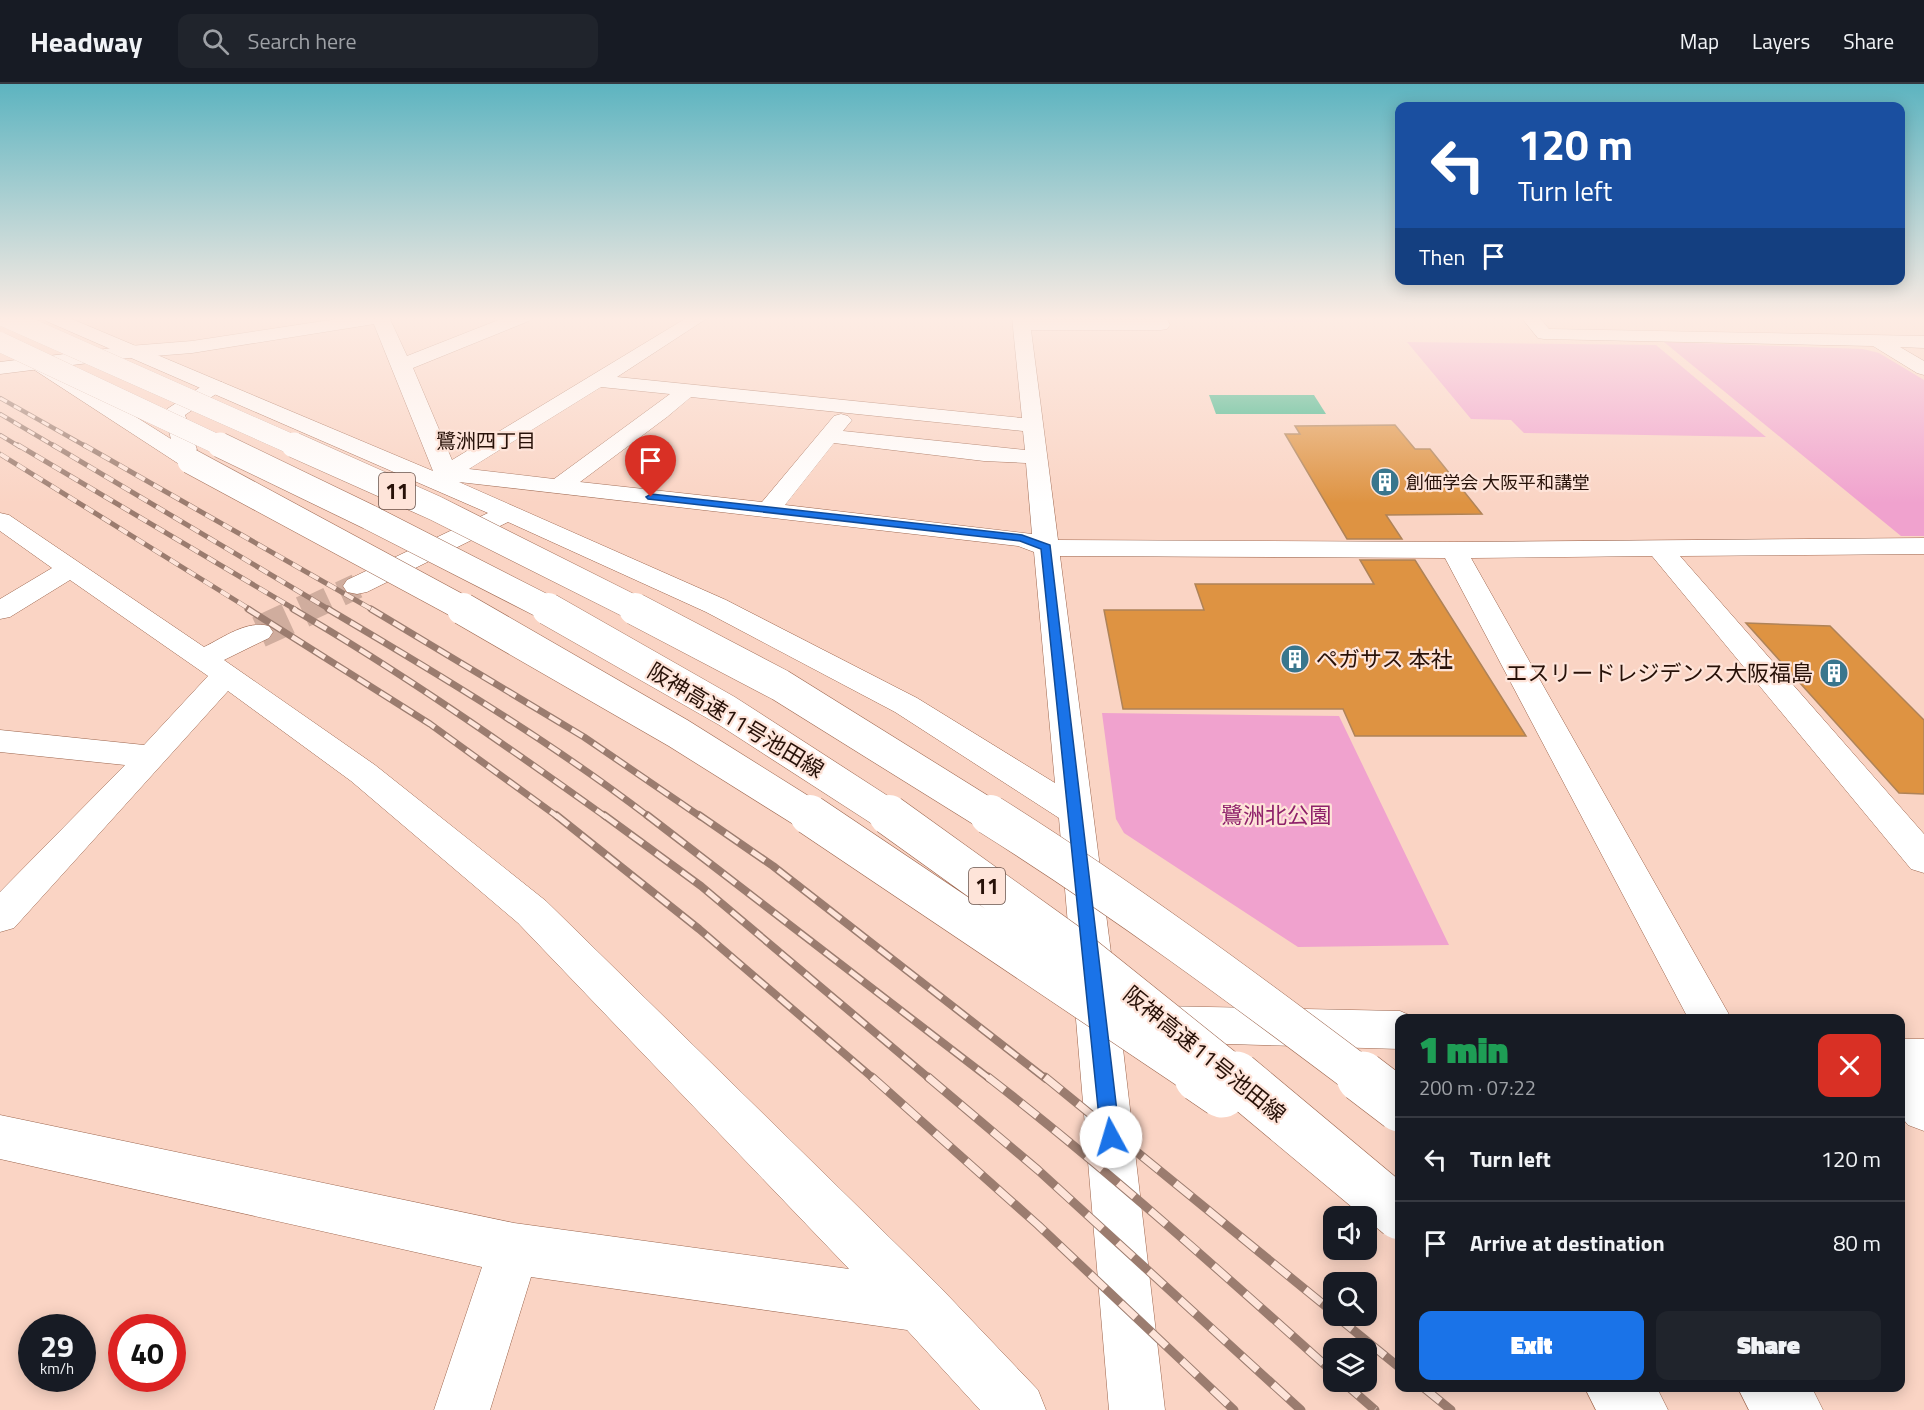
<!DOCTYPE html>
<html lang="en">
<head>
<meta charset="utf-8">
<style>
	:root { --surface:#171b24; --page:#20242c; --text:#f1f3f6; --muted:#9ea1a6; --line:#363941; --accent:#1a73e8 }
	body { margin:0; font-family:"Titillium Web","Noto Sans JP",sans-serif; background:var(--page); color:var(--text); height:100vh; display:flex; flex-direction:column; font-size:22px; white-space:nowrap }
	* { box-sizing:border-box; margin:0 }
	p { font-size:20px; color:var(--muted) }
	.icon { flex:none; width:33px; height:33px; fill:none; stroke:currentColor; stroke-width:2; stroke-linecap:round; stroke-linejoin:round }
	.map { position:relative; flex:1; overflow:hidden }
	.panel { position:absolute; left:1395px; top:930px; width:510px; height:378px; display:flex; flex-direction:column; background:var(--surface); border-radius:12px; box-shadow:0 3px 15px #0003 }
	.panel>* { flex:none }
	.top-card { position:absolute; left:1395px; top:18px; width:510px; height:183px; border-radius:12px; box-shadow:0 3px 15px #0003; background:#1a4fa0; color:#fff; overflow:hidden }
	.tools { position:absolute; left:1323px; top:1122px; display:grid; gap:12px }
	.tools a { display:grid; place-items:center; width:54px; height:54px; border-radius:12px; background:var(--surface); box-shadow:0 3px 15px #0003; font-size:30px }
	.speed { position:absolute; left:18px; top:1230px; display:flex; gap:12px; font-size:30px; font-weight:700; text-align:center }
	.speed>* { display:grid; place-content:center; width:78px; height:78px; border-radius:50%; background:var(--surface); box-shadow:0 3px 15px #0003; line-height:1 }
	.speed small { font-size:15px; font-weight:400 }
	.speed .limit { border:9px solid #d22; background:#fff; color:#111 }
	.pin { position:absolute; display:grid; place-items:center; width:51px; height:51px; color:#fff; margin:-62px -26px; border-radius:50% 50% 50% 0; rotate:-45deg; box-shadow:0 0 6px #0007 }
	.pin .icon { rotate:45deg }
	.me { position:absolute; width:66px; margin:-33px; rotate:354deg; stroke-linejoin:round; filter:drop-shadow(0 0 4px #0008) }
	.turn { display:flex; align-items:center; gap:21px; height:126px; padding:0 24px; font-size:27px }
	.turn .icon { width:78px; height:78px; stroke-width:2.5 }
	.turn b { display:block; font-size:42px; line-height:51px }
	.then { display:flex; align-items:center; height:57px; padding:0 24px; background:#0003; gap:12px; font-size:22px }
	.round { display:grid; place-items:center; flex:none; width:63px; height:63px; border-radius:12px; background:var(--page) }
	.overview { display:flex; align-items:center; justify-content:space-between; height:102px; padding:0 24px }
	h1 { font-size:36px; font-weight:800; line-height:45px; color:#1e9e55 }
	.cta { display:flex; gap:12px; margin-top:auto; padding:12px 24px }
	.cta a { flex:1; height:69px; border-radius:12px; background:var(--accent); color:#fff; font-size:24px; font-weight:800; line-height:69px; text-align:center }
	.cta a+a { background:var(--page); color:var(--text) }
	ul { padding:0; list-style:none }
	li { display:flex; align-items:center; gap:18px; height:84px; padding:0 24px; border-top:2px solid var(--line) }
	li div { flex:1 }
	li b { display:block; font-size:22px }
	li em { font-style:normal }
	header { display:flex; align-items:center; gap:36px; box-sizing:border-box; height:84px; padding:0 30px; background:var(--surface); border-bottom:2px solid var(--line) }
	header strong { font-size:28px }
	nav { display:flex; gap:33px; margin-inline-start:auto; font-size:21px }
	.search { width:420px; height:54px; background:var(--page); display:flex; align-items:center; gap:15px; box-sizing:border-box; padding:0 21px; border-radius:12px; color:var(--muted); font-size:22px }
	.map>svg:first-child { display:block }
	.green { fill:#f0a2ce }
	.water { fill:#2eb385 }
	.building { fill:#de9342; stroke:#af8358; stroke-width:1.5 }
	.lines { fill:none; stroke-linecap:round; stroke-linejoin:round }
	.minor-tunnel-far1 { stroke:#d0ad9e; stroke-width:25; stroke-dasharray:25 13; stroke-linecap:butt }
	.minor-tunnel { stroke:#d0ad9e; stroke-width:32; stroke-dasharray:32 16; stroke-linecap:butt }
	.minor-casing { stroke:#9c654d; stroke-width:1 }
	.major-casing { stroke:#9c654d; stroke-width:1 }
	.highway-casing { stroke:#9c654d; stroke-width:1 }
	.minor { fill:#fff; fill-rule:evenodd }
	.major { fill:#fff; fill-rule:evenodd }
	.highway { fill:#fff; fill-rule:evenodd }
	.rail-far4-casing { stroke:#9b7c6f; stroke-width:4.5 }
	.rail-far3-casing { stroke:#9b7c6f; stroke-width:5 }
	.rail-far2-casing { stroke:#9b7c6f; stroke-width:7 }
	.rail-far1-casing { stroke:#9b7c6f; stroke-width:8 }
	.rail-casing { stroke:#9b7c6f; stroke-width:9 }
	.rail-far4 { stroke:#fee4d9; stroke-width:3; stroke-dasharray:8; stroke-linecap:butt }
	.rail-far3 { stroke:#fee4d9; stroke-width:4; stroke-dasharray:10; stroke-linecap:butt }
	.rail-far2 { stroke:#fee4d9; stroke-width:4.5; stroke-dasharray:13; stroke-linecap:butt }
	.rail-far1 { stroke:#fee4d9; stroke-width:5; stroke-dasharray:16; stroke-linecap:butt }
	.rail { stroke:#fee4d9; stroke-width:7; stroke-dasharray:21; stroke-linecap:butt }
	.highway-bridge-far4-casing { stroke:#9c654d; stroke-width:20; stroke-linecap:butt }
	.highway-bridge-far3-casing { stroke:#9c654d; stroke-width:26; stroke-linecap:butt }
	.highway-bridge-far2-casing { stroke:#9c654d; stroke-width:33; stroke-linecap:butt }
	.highway-bridge-far1-casing { stroke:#9c654d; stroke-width:41; stroke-linecap:butt }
	.highway-bridge-casing { stroke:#9c654d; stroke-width:52; stroke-linecap:butt }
	.highway-bridge-far4 { stroke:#fff; stroke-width:20 }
	.highway-bridge-far3 { stroke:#fff; stroke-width:25 }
	.highway-bridge-far2 { stroke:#fff; stroke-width:32 }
	.highway-bridge-far1 { stroke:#fff; stroke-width:40 }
	.highway-bridge { stroke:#fff; stroke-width:51 }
	.route { fill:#1a73e8; stroke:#114b97; stroke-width:1.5 }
	.labels { text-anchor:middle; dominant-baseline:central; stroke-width:4.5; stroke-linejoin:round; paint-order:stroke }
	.far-poi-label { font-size:18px; fill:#271108; stroke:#fee4d9; text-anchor:start }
	.far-neighbourhood-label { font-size:20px; fill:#271108; stroke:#fee4d9 }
	.shield { fill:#fee4d9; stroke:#685047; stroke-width:1.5 }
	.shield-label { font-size:21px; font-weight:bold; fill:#271108 }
	.poi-label { font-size:22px; fill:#271108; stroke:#fee4d9; text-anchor:start }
	.street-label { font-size:22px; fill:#271108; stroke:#fee4d9 }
	.park-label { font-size:22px; fill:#8e216a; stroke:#fee4d9 }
</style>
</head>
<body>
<header>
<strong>Headway</strong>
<div class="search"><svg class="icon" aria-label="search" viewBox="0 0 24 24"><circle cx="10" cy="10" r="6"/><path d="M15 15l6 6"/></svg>Search here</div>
<nav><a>Map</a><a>Layers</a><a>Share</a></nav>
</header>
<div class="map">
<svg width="1924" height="1326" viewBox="0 0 1924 1326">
	<rect width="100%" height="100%" fill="#fad4c4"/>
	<path class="green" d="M1238 233H1320L1324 238H1240Z
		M1407 258 1656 261 1766 353 1524 349 1511 336 1471 335Z
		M1664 258 1863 265 1879 269 1924 296V452H1901Z
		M1102 629 1339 632 1449 861 1298 863 1124 749 1116 735Z"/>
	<path class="water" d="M1209 311H1314L1326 330H1216Z"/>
	<path class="building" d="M1395 341 1415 365H1430L1482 430 1386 431 1402 455H1347L1285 350H1300L1295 342Z
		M1360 476H1415L1526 652H1355L1343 625H1123L1104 526H1204L1195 500H1374Z
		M1746 539 1830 542 1924 636V710L1899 709Z"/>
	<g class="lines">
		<path class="minor-tunnel-far1" d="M306 526 357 502"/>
		<path class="minor-tunnel" d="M259 548 309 525"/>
		<g class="minor-casing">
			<path id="minor" d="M44 233H67L433 387 371 233H389L407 272 506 233H531L529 237 413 284 452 376 688 233H709L617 293 1022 334 1012 233H1030V236H1150L1148 233H1166L1170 241 1167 245 1161 246H1031L1058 456 1454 458 1924 454V470L1680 472 1924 750V789L1911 785 1652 472 1471 474 1731 934H1688L1445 474 1060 472 1120 939 1165 1326H1109L1059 734 895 628 706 528 508 438 367 508 357 510 347 508 343 502 347 496 488 429 46 237ZM601 303 670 310 554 395 469 385ZM691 313 1023 347 1025 366 843 347 852 336 848 332 841 330 834 332 762 418 580 398 667 333ZM834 359 984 377 1026 379 1032 450 785 421ZM459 398 1018 462 1034 468 1055 699 917 614 726 516Z
				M1521 233H1539L1549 245 1924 252V264L1900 263 1924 277V291L1917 289 1873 262 1544 255 1538 254Z
				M0 429 9 431 204 563C224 553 247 536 269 542L273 548 269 554 224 576 375 681 546 817 939 1202 1038 1306 1046 1326H980L907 1246 531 1193 490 1326H434L482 1183 0 1075V1031L514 1139 849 1185 518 839 351 697 228 607 14 844 0 848V808L125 681 0 668V646L144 661 208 592 70 496 10 533 0 535V515L52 484 0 447Z
				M1158 922 1400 927 1416 934H1400V965L1158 958 1143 953 1136 940 1143 927Z
				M1900 955H1924V1047L1908 1041 1900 1031Z"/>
		</g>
		<g class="major-casing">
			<path id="major" d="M350 233H395L387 238 192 269 129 274 0 290V278L129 262 192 257Z"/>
		</g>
		<g class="highway-casing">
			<path id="highway" d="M40 275 47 277 171 355 164 329 167 325 208 298H222L225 302 222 306 185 331 201 377 198 382 190 384 182 382 33 285 30 281 33 277Z
				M1585 1304H1657L1668 1326H1596Z
				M1738 1304H1812L1823 1326H1749Z"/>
		</g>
		<use href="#minor" class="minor"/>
		<use href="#major" class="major"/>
		<use href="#highway" class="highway"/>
		<g class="rail-far4-casing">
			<path id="rail-far4" d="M0 314 87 363
				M0 330 56 363
				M0 351 20 363"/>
		</g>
		<g class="rail-far3-casing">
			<path id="rail-far3" d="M18 361 296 526
				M53 361 330 526
				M84 361 373 526
				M0 370 251 526"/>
		</g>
		<g class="rail-far2-casing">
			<path id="rail-far2" d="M248 525 430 640 558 733
				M293 525C401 588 504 660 606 733
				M328 525C438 590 547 655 649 733
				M371 525 584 653 701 733"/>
		</g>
		<g class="rail-far1-casing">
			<path id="rail-far1" d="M556 731 699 845 874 995
				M604 731 701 802 930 995
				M647 731 990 995
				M699 731 773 782 1046 995"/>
		</g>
		<g class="rail-casing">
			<path id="rail" d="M872 993 1038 1141 1234 1326
				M928 993 1038 1086 1301 1326
				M988 993C1108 1086 1221 1188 1334 1289
				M1045 993 1334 1229
				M1336 1232 1400 1284
				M1343 1298 1375 1326
				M1424 1304 1451 1326"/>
		</g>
		<use href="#rail-far4" class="rail-far4"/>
		<use href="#rail-far3" class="rail-far3"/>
		<use href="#rail-far2" class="rail-far2"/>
		<use href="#rail-far1" class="rail-far1"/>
		<use href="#rail" class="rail"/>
		<g class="highway-bridge-far4-casing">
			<path id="highway-bridge-far4" d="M5 233 298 363
				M0 258 223 363"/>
		</g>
		<g class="highway-bridge-far3-casing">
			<path id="highway-bridge-far3" d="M220 361 369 433 551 526
				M294 361 435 424 638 526
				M190 377 466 526"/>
		</g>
		<g class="highway-bridge-far2-casing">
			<path id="highway-bridge-far2" d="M463 525 678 649 812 733
				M548 525 727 627 891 733
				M635 525 780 601 992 733"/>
		</g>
		<g class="highway-bridge-far1-casing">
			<path id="highway-bridge-far1" d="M810 731 1203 995
				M889 731 1070 861 1237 995
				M990 731C1119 812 1242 903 1364 995"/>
		</g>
		<g class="highway-bridge-casing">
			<path id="highway-bridge" d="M1200 993 1222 1008
				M1236 993 1400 1130
				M1362 993 1400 1022"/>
		</g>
		<use href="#highway-bridge-far4" class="highway-bridge-far4"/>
		<use href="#highway-bridge-far3" class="highway-bridge-far3"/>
		<use href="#highway-bridge-far2" class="highway-bridge-far2"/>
		<use href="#highway-bridge-far1" class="highway-bridge-far1"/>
		<use href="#highway-bridge" class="highway-bridge"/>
	</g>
	<linearGradient id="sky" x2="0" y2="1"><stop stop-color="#5db4c0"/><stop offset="0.56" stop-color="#fdece4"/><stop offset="1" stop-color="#fdece4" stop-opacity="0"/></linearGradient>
	<rect width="1924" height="419" fill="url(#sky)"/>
	<path class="route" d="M651 410 1022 451 1050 461 1120 1053 1117 1060 1111 1062 1104 1060 1101 1053 1041 465 1020 457 648 415 646 413Z"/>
	<defs>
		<g id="building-disc" transform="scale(1.5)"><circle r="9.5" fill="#39768d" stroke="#fee4d9"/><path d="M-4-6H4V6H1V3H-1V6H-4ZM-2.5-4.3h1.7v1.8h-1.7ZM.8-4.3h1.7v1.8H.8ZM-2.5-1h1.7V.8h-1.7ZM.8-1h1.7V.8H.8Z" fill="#fff"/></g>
	</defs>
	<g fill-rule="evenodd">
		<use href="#building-disc" x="1385" y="398"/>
		<use href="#building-disc" x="1295" y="575"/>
		<use href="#building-disc" x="1834" y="589"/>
	</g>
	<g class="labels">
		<g class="far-poi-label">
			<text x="1406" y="398">創価学会 大阪平和講堂</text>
		</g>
		<g class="far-neighbourhood-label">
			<text x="486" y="356">鷺洲四丁目</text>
		</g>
		<g class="shield">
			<rect x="379" y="389" width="36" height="36" rx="4.5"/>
			<rect x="969" y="784" width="36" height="36" rx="4.5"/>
		</g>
		<g class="shield-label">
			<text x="397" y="407">11</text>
			<text x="987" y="802">11</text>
		</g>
		<g class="poi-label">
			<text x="1316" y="575">ペガサス 本社</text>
			<text x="1813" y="589" text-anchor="end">エスリードレジデンス大阪福島</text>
		</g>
		<g class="street-label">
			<text transform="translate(736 636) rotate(31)">阪神高速11号池田線</text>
			<text transform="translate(1205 970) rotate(39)">阪神高速11号池田線</text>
		</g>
		<g class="park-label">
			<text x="1276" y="731">鷺洲北公園</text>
		</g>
	</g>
</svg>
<div class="tools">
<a><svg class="icon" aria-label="sound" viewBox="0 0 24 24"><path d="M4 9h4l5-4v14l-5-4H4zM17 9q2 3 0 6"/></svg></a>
<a><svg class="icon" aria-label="search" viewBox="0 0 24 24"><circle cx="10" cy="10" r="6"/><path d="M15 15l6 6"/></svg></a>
<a><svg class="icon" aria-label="layers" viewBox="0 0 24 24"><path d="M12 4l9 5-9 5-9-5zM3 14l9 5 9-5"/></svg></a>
</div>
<div class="speed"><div>29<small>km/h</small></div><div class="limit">40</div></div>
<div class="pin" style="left:651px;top:413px;background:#d93025"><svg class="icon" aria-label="arrive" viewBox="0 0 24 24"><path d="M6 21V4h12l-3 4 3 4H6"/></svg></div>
<svg class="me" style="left:1111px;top:1053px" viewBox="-20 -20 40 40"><circle r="19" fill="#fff"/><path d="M0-13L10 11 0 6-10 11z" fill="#1a73e8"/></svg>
<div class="top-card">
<div class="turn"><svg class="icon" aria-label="left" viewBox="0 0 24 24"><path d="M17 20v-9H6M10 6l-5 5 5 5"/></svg><div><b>120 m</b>Turn left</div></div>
<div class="then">Then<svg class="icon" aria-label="arrive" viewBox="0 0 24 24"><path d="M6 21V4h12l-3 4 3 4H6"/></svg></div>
</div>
<section class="panel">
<div class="overview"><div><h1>1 min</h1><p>200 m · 07:22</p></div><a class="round" style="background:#d93025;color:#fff"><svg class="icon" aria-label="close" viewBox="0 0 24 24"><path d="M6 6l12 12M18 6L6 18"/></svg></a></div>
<ul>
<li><svg class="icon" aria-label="left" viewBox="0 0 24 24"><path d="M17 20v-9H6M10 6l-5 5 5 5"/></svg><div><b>Turn left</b></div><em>120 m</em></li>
<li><svg class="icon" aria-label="arrive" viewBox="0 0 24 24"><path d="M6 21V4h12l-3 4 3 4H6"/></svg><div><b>Arrive at destination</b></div><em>80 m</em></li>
</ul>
<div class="cta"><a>Exit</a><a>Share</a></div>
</section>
</div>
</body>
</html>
